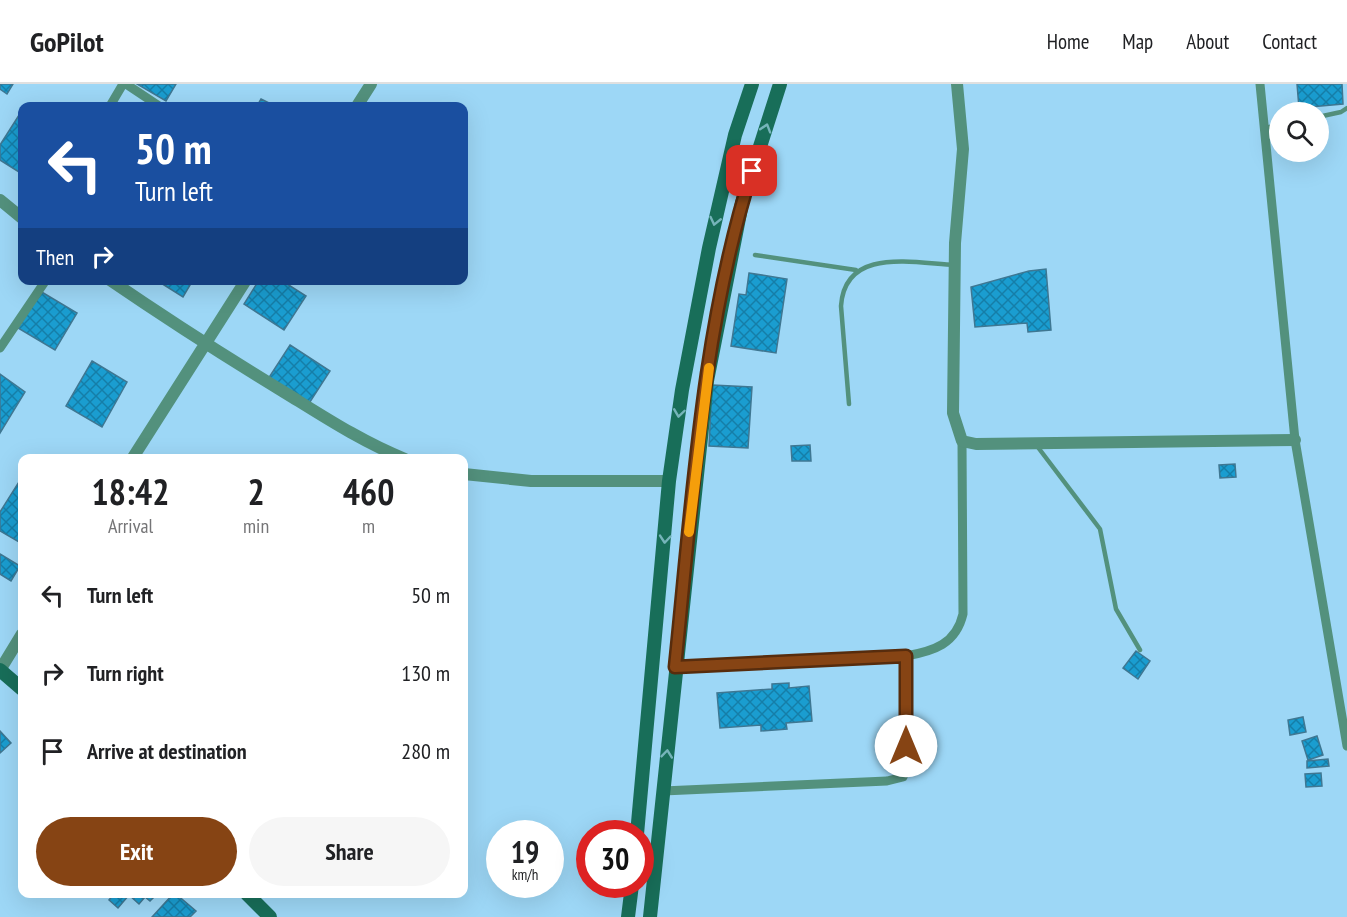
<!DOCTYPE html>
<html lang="en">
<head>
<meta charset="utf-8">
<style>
	:root { --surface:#fff; --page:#f6f6f6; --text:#202124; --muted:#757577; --line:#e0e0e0; --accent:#864414 }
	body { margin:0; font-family:"PT Sans Narrow",sans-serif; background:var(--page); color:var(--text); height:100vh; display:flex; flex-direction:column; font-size:22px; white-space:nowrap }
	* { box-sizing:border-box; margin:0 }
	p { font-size:20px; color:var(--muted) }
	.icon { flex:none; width:33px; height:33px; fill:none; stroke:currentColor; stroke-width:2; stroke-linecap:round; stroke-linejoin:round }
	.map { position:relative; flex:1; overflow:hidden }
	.drawer { position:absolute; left:18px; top:370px; width:450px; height:444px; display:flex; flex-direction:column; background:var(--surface); border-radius:12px; box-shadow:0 6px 24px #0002 }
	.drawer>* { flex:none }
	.top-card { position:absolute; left:18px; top:18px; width:450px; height:183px; border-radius:12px; box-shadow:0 6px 24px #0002; background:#1a4fa0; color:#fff; overflow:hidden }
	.buttons { position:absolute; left:1269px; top:18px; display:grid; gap:12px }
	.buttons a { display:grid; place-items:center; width:60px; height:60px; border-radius:50%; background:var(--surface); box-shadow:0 6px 24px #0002; font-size:30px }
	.speed { position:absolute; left:486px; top:736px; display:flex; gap:12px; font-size:30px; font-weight:700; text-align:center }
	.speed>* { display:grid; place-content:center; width:78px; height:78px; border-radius:50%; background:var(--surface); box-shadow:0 6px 24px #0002; line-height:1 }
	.speed small { font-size:15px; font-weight:400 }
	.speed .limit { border:9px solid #d22; background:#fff; color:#111 }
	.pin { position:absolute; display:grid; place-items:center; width:51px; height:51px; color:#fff; margin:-26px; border-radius:12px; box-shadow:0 3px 9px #0006 }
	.me { position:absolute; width:66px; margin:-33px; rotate:0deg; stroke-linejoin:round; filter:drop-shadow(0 0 4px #0008) }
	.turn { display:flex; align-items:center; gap:21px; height:126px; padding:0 18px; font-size:27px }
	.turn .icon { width:78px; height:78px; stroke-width:2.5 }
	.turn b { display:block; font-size:42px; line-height:51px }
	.then { display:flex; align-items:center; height:57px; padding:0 18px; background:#0003; gap:12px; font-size:22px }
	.eta { display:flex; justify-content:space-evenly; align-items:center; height:102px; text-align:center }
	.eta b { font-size:36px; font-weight:800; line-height:42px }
	.action { display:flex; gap:12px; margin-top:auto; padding:12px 18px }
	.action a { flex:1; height:69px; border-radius:36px; background:var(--accent); color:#fff; font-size:24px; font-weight:800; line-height:69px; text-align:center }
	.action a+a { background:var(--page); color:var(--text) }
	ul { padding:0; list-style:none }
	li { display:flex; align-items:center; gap:18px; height:78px; padding:0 18px }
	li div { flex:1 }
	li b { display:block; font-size:22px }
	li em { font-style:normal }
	header { display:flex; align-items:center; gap:36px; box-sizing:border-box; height:84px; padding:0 30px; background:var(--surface); border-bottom:2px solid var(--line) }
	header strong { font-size:28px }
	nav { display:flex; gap:33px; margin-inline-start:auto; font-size:21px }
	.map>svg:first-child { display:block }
	.building { fill:url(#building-cross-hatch); stroke:#3f7792; stroke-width:1.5 }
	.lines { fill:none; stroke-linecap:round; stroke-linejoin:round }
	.service { stroke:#53917d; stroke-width:4.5 }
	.minor { stroke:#53917d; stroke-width:9 }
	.tertiary { stroke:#53917d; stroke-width:12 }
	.secondary { stroke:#186e59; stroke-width:14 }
	.oneway { stroke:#76b4ba }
	.route-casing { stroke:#572c0d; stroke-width:15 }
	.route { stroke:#864414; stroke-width:10 }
	.slow { stroke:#f59e0b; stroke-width:10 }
</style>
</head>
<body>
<header>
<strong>GoPilot</strong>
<nav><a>Home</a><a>Map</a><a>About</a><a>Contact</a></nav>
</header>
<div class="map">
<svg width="1347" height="833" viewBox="0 0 1347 833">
	<defs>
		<pattern id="building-cross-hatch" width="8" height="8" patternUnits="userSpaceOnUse" patternTransform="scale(1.5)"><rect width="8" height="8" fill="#1a9dd0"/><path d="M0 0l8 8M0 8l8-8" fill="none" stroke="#157ea8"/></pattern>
	</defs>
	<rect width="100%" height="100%" fill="#9dd7f6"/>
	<path class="building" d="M0 0H13L7 10 0 5Z
		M137 0H176L166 17Z
		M1297 0H1342L1343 20 1299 24Z
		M261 15 275 22H257Z
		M21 28 22 29V90L0 76V61Z
		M1046 185 1051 246 1028 248 1027 239 975 243 971 203 1029 187Z
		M749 189 787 195 776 269 731 262 739 210 746 211Z
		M156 196H193L183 213Z
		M259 196H281L306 212 284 246 244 220Z
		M40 207 77 229 55 266 18 244Z
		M290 261 330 287 308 321 268 295Z
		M92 277 127 298 102 343 66 322Z
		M0 290 25 308 0 349Z
		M712 301 752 303 748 364 709 362Z
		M810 361 811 377H792L791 362Z
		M1235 380 1236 393 1220 394 1219 381Z
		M22 393V457L19 458 0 447V428Z
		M0 470 20 482 11 497 0 490Z
		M1136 567 1150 577 1138 595 1123 584Z
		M789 599V604L809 602 812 637 786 639 787 645 761 647V641L720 644 717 609 772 605V600Z
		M1303 633 1306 648 1290 651 1288 636Z
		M0 647 11 659 0 669Z
		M1317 652 1323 671 1308 676 1302 657Z
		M1328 675 1329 682 1307 684V677Z
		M1321 689 1322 702 1306 703 1305 690Z
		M114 810H157L150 817 145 813 139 820 129 811 118 824 109 816Z
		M173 810H176L196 827 190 833H152Z"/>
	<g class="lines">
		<path class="service" d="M1318 33 1341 28 1347 24
			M1264 44 1280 41
			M755 171 856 186
			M849 320 841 222C845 163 912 179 955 181
			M1037 362 1100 445 1116 525 1140 566"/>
		<path class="minor" d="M126 0 159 22
			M1260 0 1295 356 1347 662
			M110 22 123 0
			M0 264 46 196
			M675 583 906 572C934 567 956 560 963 530L962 357
			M663 707 887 697 903 693 906 684V572"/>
		<path class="tertiary" d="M957 0 963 65 955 159 953 329 962 357 976 360 1295 356
			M357 22 371 0
			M0 116 22 134
			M110 196C170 237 231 276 292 313 329 336 365 359 405 375
			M132 375 246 196
			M464 390 531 397H669
			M0 586 22 550"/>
		<path class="secondary" d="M0 586 22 605
			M637 750 669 397 682 306 709 164 735 51 752 0
			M247 810 270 833
			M628 833 632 801
			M650 833 707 297 742 119 780 0"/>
	</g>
	<defs><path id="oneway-chevron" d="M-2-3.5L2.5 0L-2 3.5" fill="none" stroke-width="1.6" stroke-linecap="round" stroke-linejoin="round" transform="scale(1.5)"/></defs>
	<g class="oneway">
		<use href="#oneway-chevron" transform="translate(766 44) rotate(-73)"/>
		<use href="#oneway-chevron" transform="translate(715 137) rotate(103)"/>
		<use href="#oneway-chevron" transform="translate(679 329) rotate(98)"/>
		<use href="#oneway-chevron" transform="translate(665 455) rotate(95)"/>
		<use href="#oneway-chevron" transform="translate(667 670) rotate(-84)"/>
	</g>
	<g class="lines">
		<g class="route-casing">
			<path id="route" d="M752 87C702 242 692 421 675 583L906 572V662"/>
		</g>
		<use href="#route" class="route"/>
		<path class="slow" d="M689 448 709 284"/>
	</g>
</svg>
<div class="buttons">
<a><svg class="icon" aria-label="search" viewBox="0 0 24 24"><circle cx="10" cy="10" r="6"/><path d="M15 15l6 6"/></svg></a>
</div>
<div class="speed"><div>19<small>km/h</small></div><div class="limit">30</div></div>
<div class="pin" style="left:752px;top:87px;background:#d93025"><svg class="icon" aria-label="arrive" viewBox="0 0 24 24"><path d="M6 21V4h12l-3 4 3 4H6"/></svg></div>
<svg class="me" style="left:906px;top:662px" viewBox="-20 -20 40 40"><circle r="19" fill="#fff"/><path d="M0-13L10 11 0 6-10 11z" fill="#864414"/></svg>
<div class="top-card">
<div class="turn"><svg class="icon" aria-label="left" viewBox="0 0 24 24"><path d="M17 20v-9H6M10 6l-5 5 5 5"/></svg><div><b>50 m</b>Turn left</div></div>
<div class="then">Then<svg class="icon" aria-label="right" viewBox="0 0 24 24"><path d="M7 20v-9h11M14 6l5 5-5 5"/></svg></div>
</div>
<section class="drawer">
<div class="eta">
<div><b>18:42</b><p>Arrival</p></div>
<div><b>2</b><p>min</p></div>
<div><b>460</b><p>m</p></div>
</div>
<ul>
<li><svg class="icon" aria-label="left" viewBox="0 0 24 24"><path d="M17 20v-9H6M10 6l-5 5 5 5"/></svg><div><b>Turn left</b></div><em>50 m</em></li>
<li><svg class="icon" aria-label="right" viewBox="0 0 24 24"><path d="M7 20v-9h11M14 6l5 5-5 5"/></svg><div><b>Turn right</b></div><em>130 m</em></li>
<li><svg class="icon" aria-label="arrive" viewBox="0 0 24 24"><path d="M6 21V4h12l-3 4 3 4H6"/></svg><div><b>Arrive at destination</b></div><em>280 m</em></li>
</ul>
<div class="action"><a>Exit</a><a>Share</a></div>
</section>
</div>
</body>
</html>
